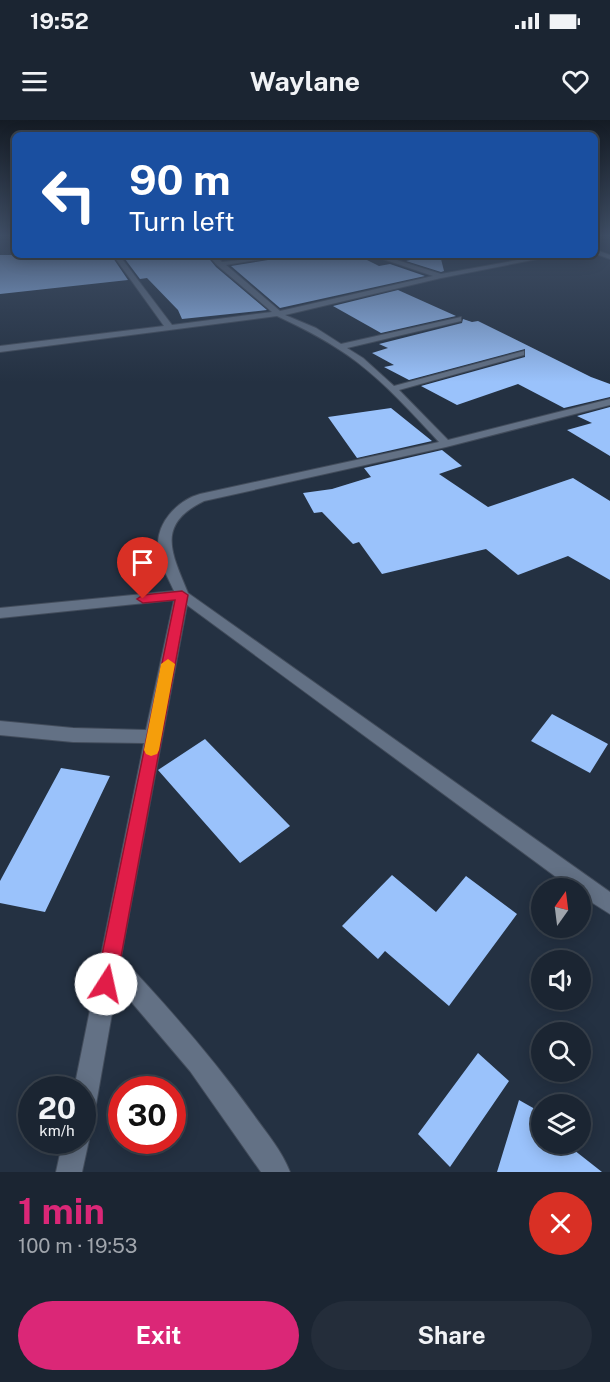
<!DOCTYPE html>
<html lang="en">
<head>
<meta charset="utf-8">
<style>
	:root { --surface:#1b2532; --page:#242d3a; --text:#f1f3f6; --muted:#a0a5ac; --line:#39424d; --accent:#db2777 }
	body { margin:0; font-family:"Public Sans",sans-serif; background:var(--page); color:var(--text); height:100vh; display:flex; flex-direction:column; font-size:22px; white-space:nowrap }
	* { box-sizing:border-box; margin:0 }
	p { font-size:20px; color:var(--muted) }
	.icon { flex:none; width:33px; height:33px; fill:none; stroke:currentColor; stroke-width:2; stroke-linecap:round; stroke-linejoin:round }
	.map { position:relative; height:1052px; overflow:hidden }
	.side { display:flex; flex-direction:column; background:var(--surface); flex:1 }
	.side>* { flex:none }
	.top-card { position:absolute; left:12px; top:12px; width:586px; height:126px; border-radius:9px; box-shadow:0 3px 15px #0003,0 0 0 2px var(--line); background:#1a4fa0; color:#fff; overflow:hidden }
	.needle { width:39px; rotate:14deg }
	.controls { position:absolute; left:531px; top:758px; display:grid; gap:12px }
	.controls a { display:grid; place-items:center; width:60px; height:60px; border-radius:50%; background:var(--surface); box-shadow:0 3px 15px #0003,0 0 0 2px var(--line); font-size:30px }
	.speed { position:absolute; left:18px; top:956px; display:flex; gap:12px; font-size:30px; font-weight:700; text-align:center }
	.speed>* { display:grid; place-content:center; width:78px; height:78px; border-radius:50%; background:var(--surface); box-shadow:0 3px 15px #0003,0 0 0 2px var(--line); line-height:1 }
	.speed small { font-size:15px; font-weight:400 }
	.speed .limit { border:9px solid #d22; background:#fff; color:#111 }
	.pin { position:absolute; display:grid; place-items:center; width:51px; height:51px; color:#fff; margin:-62px -26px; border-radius:50% 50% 50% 0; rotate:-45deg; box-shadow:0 0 6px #0007 }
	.pin .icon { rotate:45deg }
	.me { position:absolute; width:66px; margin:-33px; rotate:10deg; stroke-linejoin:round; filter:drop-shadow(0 0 4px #0008) }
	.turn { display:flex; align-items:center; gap:21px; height:126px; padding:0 18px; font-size:27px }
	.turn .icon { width:78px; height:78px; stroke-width:2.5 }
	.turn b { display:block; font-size:42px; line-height:51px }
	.round { display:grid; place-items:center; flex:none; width:63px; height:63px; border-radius:32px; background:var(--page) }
	.headline { display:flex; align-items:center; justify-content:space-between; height:102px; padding:0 18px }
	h1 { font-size:36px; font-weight:700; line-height:45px; color:var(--accent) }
	.primary-button { display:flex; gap:12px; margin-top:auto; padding:12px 18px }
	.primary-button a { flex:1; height:69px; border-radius:36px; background:var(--accent); color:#fff; font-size:24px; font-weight:700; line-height:69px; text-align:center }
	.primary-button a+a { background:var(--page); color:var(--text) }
	.status { display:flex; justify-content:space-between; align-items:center; height:42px; padding:0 30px; background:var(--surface); direction:ltr }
	.status svg { height:16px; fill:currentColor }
	header { display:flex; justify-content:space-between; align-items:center; height:78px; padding:0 18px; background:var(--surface); font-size:27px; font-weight:700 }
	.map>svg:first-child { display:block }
	.building { fill:#9ac2fb }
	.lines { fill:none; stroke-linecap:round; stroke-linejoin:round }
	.minor-casing { stroke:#424c5b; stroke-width:2 }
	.minor { fill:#637185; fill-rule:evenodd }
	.route { fill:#e11d48; stroke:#92132f; stroke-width:1.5 }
	.slow { fill:#f59e0b }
</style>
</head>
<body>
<div class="status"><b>19:52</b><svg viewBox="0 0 49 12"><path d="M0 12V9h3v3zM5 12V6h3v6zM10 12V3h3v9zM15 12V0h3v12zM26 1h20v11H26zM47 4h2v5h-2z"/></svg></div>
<header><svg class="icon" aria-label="menu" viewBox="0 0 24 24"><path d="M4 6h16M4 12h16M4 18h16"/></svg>Waylane<svg class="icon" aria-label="heart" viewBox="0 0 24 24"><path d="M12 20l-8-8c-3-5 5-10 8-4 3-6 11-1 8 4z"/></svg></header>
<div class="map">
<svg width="610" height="1052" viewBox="0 0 610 1052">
	<rect width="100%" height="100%" fill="#243142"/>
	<path class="building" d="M0 135H111L128 160 0 174Z
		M122 135H206L216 147 267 190 182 199 178 190 147 158 140 159Z
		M289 135H357L379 146 390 144 425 156 280 188 231 146 287 137Z
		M431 135H440L444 151 441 152 406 141Z
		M398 170 456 196 381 213 333 186Z
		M463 199 472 202 478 201 591 257 610 264V277L564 288 518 264 457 285 421 266 525 237V229L409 260 384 247 394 245 372 233 388 228 379 224 462 203Z
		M610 287V336L567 310 592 303 577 296Z
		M391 288 432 321 357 338 328 297Z
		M442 330 462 346 439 354 488 387 573 358 610 381V460L568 436 518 455 486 429 382 454 359 422 353 424 322 392 314 393 303 373 332 369 371 357 364 348Z
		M552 594 608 624 590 653 531 621Z
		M205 619 290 706 240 743 158 650Z
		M61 648 110 656 45 792 0 783V761Z
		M392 755 436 792 466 756 517 794 449 886 385 831 378 839 342 806Z
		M478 933 509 961 450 1047 418 1014Z
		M519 980 542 993V1023H576L574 1030 602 1052H497Z"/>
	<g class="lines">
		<g class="minor-casing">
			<path id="minor" d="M596 130 610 135V139L596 134Z
				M113 135H119L172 205 272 192 217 145 208 135H215L222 142 287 135 226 145 280 191 433 156 371 135H381L441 154 545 135H558L441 158 285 195 316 208 341 224 461 197V201L347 228 363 238 394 266 524 231V235L399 270 448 320 610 279V285L446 327 204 381C155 405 172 433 188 473L610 772V794L580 775V768H571L187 485 121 837C168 887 213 938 253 994 266 1012 282 1031 290 1052H261L190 951 117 865 95 990 91 999 82 1002V969H74L144 623 73 622 0 615V601L73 608 146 610 174 480 0 498V488L174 471C168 457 158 442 158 426 157 402 178 380 200 374L439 322C413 294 387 265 357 242 332 223 305 209 277 196L0 232V226L164 206Z
				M82 1010 89 1020 82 1052H56L63 1020H82Z"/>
		</g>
		<use href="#minor" class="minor"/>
	</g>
	<linearGradient id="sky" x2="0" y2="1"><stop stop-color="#141b24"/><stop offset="0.44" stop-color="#3f4e65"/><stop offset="1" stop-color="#3f4e65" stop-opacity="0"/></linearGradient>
	<rect width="610" height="262" fill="url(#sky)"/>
	<path class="route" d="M182 471 188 475 116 864 113 872 106 875 99 872 96 864 175 480 143 483 137 479 143 475Z"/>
	<path class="slow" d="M168 539 175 544 159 630 157 634 151 636 146 634 144 630 161 544Z"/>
</svg>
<div class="controls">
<a><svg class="needle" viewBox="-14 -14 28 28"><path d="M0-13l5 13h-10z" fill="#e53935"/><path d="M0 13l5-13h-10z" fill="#a0a5ac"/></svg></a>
<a><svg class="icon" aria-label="sound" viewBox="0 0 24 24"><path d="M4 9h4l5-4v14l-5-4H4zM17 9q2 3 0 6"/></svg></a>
<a><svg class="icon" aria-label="search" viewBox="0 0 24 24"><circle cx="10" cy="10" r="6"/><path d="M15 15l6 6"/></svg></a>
<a><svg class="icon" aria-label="layers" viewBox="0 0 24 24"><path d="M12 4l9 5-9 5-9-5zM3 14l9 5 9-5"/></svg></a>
</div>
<div class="speed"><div>20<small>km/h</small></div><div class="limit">30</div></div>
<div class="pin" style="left:143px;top:479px;background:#d93025"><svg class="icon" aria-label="arrive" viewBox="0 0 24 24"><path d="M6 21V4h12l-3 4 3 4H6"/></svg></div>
<svg class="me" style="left:106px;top:864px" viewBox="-20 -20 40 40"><circle r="19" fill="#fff"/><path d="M0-13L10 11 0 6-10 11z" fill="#e11d48"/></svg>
<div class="top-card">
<div class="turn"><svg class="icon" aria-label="left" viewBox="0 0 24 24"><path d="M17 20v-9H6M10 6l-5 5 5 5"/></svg><div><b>90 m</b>Turn left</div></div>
</div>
</div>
<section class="side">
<div class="headline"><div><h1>1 min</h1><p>100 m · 19:53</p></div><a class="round" style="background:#d93025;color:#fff"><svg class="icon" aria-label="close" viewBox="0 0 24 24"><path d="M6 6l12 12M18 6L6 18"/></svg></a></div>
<div class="primary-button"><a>Exit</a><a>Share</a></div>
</section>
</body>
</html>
